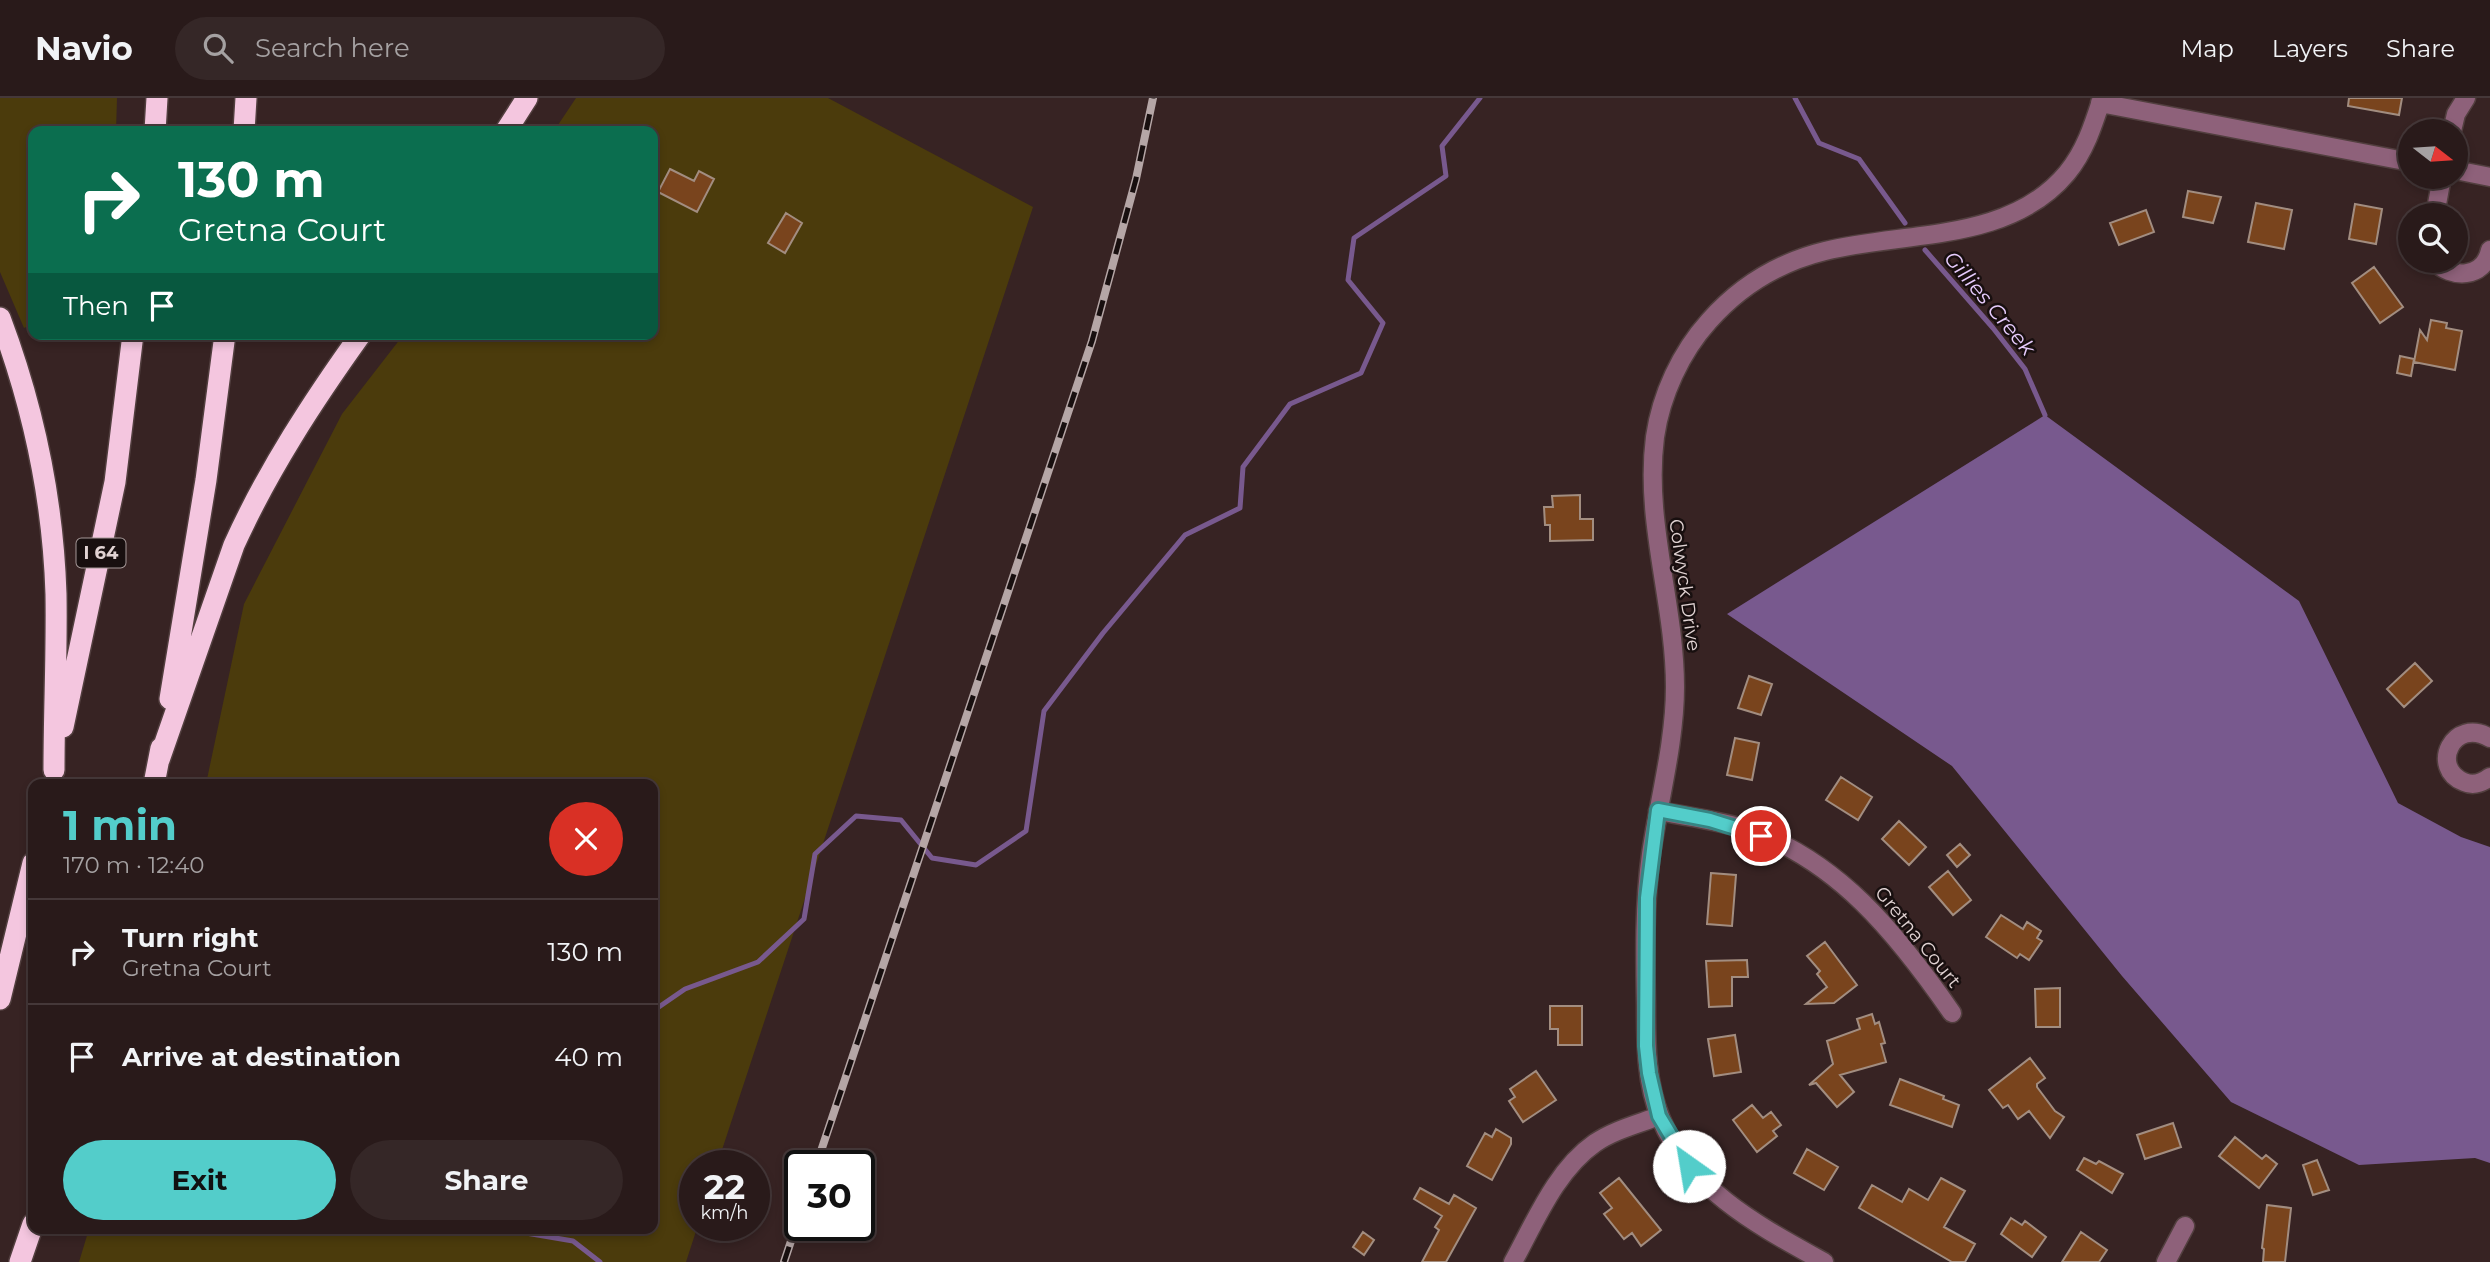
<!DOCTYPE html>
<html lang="en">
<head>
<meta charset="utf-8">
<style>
	:root { --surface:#291a1a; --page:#352727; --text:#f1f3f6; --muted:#a5a1a2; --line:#453839; --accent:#53cdca }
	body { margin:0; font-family:Montserrat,sans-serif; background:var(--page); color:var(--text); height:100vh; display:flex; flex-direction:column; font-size:26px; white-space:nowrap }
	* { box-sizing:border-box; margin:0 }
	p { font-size:23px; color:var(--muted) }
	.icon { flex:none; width:38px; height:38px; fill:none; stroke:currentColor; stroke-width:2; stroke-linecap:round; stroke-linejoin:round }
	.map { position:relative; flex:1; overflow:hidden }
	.details { position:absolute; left:28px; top:681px; width:630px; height:455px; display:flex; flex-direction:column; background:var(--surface); border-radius:14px; box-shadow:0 4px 10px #0003,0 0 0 2px var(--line) }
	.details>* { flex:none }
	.top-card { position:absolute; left:28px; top:28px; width:630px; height:214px; border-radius:14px; box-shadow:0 4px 10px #0003,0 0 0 2px var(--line); background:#0b6e4f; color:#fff; overflow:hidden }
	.needle { width:46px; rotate:107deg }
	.buttons { position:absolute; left:2398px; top:21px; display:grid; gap:14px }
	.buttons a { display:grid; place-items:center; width:70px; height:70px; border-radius:50%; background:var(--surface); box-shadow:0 4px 10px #0003,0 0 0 2px var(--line); font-size:35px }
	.speed { position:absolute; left:679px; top:1052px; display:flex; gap:14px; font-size:35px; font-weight:700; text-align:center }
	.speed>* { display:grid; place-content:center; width:91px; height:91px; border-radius:50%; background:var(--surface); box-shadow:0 4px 10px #0003,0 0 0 2px var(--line); line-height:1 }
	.speed small { font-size:18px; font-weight:400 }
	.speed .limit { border:4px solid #111; border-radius:10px; background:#fff; color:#111 }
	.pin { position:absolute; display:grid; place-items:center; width:60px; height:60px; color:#fff; margin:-30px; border:4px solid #fff; border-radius:50%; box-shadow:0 2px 7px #0007 }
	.me { position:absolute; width:77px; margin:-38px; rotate:328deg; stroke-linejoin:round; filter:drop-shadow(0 0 5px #0008) }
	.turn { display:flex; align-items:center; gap:24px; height:147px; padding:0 35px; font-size:32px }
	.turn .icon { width:91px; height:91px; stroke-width:2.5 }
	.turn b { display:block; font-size:49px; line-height:60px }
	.then { display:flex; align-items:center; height:66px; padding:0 35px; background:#0003; gap:14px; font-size:26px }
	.round { display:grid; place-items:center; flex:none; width:74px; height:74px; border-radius:37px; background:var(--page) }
	.overview { display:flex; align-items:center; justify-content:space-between; height:119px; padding:0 35px }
	h1 { font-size:42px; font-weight:700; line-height:52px; color:var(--accent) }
	.primary-button { display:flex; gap:14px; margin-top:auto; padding:14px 35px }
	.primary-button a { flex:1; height:80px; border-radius:42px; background:var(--accent); color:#111; font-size:28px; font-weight:700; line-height:80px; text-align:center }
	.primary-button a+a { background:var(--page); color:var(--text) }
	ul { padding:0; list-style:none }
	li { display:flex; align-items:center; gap:21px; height:105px; padding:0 35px; border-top:2px solid var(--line) }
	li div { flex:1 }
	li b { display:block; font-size:26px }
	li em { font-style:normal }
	header { display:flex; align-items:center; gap:42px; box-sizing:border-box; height:98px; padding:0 35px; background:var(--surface); border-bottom:2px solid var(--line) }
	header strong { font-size:33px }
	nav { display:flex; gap:38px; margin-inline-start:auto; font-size:24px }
	.search { width:490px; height:63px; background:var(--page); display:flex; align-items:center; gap:18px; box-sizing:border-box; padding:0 24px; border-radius:38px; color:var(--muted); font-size:26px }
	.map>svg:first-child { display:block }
	.green { fill:#4b3b0c }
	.water { fill:#78598e }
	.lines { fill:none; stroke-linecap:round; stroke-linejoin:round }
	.stream { stroke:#78598e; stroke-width:5 }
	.building { fill:#79441d; stroke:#a28d80; stroke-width:2 }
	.minor-casing { stroke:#523f3f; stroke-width:21 }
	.highway-casing { stroke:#523f3f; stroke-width:24 }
	.minor { stroke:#8e617a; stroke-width:18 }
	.highway { stroke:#f4c6df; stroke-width:21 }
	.rail-casing { stroke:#b5a6a6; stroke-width:8 }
	.rail { stroke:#180f0f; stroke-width:5; stroke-dasharray:16; stroke-linecap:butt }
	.route-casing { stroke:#368583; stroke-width:18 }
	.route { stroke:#53cdca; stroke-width:12 }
	.labels { text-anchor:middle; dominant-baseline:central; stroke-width:5; stroke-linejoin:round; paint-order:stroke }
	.shield { fill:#180f0f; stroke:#a59898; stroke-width:2 }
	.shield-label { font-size:18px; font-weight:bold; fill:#e1d3d3 }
	.street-label { font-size:19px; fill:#e1d3d3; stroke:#180f0f }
	.water-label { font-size:21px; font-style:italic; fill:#e7ccfd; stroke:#180f0f }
</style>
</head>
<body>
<header>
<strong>Navio</strong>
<div class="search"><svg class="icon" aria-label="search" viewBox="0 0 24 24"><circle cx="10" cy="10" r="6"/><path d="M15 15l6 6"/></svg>Search here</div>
<nav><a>Map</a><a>Layers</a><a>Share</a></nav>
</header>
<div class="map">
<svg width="2490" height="1164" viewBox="0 0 2490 1164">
	<rect width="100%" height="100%" fill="#372323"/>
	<path class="green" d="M0 0H117L116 33H33V226L24 230 0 174Z
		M576 0H828L1033 109 717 1067 695 1068V1127H698L686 1164H79L89 1131 653 1130V686H206L244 506 342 316 404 236H653V33H554Z"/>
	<path class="water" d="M2045 317 2299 503 2398 705 2461 739 2490 749V1065L2475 1060 2359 1067 2231 1004 2122 878 1952 668 1727 516Z"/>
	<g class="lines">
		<path class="stream" d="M1795 0 1819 45 1859 61 1905 125
			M1925 152 1993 230 2025 271 2045 317
			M653 913 685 891 758 864 804 821 815 756 856 718 901 722 932 760 976 767 1026 733 1044 613 1103 535 1185 437 1240 410 1243 369 1290 306 1361 275 1383 225 1348 182 1354 140 1446 78 1442 48 1480 0
			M521 1130 520 1134 573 1143 600 1164"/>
	</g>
	<path class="building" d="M2349 0H2402L2399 17 2348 8Z
		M670 71 694 83 699 73 714 81 697 114 658 94Z
		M2188 93 2221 99 2213 125 2183 119Z
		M2256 105 2292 112 2284 151 2248 144Z
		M2355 106 2382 111 2376 146 2349 141Z
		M2146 112 2154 134 2119 147 2110 125Z
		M786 115 802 125 785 155 768 145Z
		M2374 169 2403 209 2380 225 2352 185Z
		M2431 222 2447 225 2446 230 2462 233 2455 272 2414 264 2420 232 2427 242Z
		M2400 258 2414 261 2411 278 2397 275Z
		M1580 397V421H1593V442L1550 443V427H1545L1544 409H1553L1552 398Z
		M2415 565 2432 583 2404 609 2387 591Z
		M1749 578 1772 586 1761 617 1738 610Z
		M1735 640 1759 645 1752 682 1727 677Z
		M1841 679 1872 699 1858 722 1826 702Z
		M1899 723 1926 749 1909 767 1882 741Z
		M1960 746 1970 757 1957 769 1947 757Z
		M1948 773 1971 802 1953 817 1929 789Z
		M1711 775 1736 777 1732 828 1707 826Z
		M2001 817 2023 831 2027 824 2041 833 2037 840 2042 843 2029 862 2020 856 2017 860 1986 839Z
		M1825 844 1857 887 1834 905 1806 906 1827 889 1817 876 1820 873 1807 858Z
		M1747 862 1748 879H1732V908L1709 909 1706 863Z
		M2060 890V929H2036L2035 891Z
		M1550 908H1582V947H1558V931H1550Z
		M1872 916 1875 926 1879 924 1885 945 1881 946 1886 964 1840 977 1854 994 1837 1009 1816 985 1809 987 1833 966 1827 943 1860 931 1857 921Z
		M1735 937 1741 974 1714 978 1708 941Z
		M2030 960 2045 980 2037 986V989L2055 1013 2064 1019 2050 1040 2029 1013 2018 1021 2008 1007 2003 1010 1989 992Z
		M1536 973 1556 1002 1523 1024 1509 1003 1515 999 1510 991Z
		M1900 981 1944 998 1943 1001 1959 1007 1952 1029 1890 1007Z
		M1752 1007 1763 1020 1771 1014 1781 1027 1773 1033 1777 1038 1757 1054 1733 1022Z
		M2173 1025 2181 1049 2145 1061 2137 1037Z
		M1496 1031 1511 1040V1046L1492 1082 1467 1068 1485 1035 1492 1039Z
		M2235 1039 2262 1061 2266 1057 2277 1066 2259 1090 2219 1058Z
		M1807 1051 1838 1069 1824 1092 1794 1075Z
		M2084 1060 2096 1066 2099 1063 2123 1076 2112 1095 2077 1072Z
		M2317 1062 2329 1092 2313 1097 2303 1067Z
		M1619 1080 1661 1132 1641 1148 1632 1135 1624 1141 1604 1116 1612 1110 1600 1095Z
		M1941 1080 1965 1093 1944 1129 1975 1146 1965 1164H1952L1859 1110 1872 1087 1902 1104 1909 1091 1928 1102Z
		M1420 1090 1449 1106 1454 1097 1476 1110 1446 1164H1422L1439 1132 1435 1129 1442 1118 1414 1101Z
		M2267 1107 2291 1110 2285 1164H2263L2264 1151 2262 1150Z
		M2011 1120 2022 1127 2025 1123 2046 1139 2032 1159 2001 1136Z
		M1363 1134 1374 1142 1364 1157 1353 1149Z
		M2081 1134 2107 1152 2099 1164H2062Z"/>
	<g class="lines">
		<g class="minor-casing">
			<path id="minor" d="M2100 5 2410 64
				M2452 33 2456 16 2466 0
				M2455 72 2490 79
				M2435 117 2442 79
				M2434 163C2451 181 2484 181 2490 152
				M2490 640C2453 618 2429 670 2464 684 2473 688 2482 685 2490 679
				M1658 713C1687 718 1715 722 1743 730 1837 760 1898 837 1952 915
				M1513 1164C1535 1124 1556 1072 1595 1045 1614 1032 1638 1026 1659 1018
				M1824 1164C1759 1128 1691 1093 1661 1021 1646 986 1646 946 1646 908 1645 858 1644 806 1651 756 1659 702 1675 644 1675 589 1675 505 1644 423 1655 339 1661 297 1681 254 1709 223 1740 188 1780 164 1825 153 1905 133 2009 145 2067 75 2085 53 2093 28 2102 0
				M2166 1164 2185 1128"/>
		</g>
		<g class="highway-casing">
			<path id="highway" d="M155 33 157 0
				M244 33 246 0
				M506 33 527 0
				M0 220C33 308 53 402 56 496 57 554 54 613 54 672
				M170 601 206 382 225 236
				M63 629 115 384 133 236
				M159 662 234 447C268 372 313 303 361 236
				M154 686 161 650
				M0 901 33 765
				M20 1164 33 1126"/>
		</g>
		<use href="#minor" class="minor"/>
		<use href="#highway" class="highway"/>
		<g class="rail-casing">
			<path id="rail" d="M816 1068 1092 243 1136 81 1153 0
				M784 1164 800 1116"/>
		</g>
		<use href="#rail" class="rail"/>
	</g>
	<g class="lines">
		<g class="route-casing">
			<path id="route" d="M1689 1068 1659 1018 1649 975 1646 948 1647 800 1658 712 1710 722 1761 738"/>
		</g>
		<use href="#route" class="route"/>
	</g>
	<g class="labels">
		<rect class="shield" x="76.5" y="440.5" width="49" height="29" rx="5"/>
		<g class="shield-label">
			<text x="101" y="455">I 64</text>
		</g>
		<g class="street-label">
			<text transform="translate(1685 487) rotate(82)">Colwyck Drive</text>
			<text transform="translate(1918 839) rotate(51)">Gretna Court</text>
		</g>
		<g class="water-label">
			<text transform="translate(1990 205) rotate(50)">Gillies Creek</text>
		</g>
	</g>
</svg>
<div class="buttons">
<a><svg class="needle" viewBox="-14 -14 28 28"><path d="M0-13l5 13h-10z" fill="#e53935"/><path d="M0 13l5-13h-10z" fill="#a5a1a2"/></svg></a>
<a><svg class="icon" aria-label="search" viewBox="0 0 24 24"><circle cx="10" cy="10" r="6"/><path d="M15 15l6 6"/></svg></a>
</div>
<div class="speed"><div>22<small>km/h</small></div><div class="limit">30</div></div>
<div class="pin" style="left:1761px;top:738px;background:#d93025"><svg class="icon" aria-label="arrive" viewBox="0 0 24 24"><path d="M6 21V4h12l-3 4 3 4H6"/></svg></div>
<svg class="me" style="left:1689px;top:1068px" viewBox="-20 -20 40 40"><circle r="19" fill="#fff"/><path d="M0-13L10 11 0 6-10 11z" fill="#53cdca"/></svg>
<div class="top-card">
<div class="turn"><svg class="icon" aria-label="right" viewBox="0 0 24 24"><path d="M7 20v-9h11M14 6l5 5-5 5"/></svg><div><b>130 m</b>Gretna Court</div></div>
<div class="then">Then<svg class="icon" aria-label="arrive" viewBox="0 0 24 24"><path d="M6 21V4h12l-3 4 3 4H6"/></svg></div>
</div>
<section class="details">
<div class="overview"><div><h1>1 min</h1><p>170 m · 12:40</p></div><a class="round" style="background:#d93025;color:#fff"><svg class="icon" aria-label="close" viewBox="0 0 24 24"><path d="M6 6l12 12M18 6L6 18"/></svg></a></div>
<ul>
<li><svg class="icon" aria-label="right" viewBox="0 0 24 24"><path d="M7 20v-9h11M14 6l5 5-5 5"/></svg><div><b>Turn right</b><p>Gretna Court</p></div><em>130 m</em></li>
<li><svg class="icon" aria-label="arrive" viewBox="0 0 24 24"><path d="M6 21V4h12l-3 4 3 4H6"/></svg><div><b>Arrive at destination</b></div><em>40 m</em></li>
</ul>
<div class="primary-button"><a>Exit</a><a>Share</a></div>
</section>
</div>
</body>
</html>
